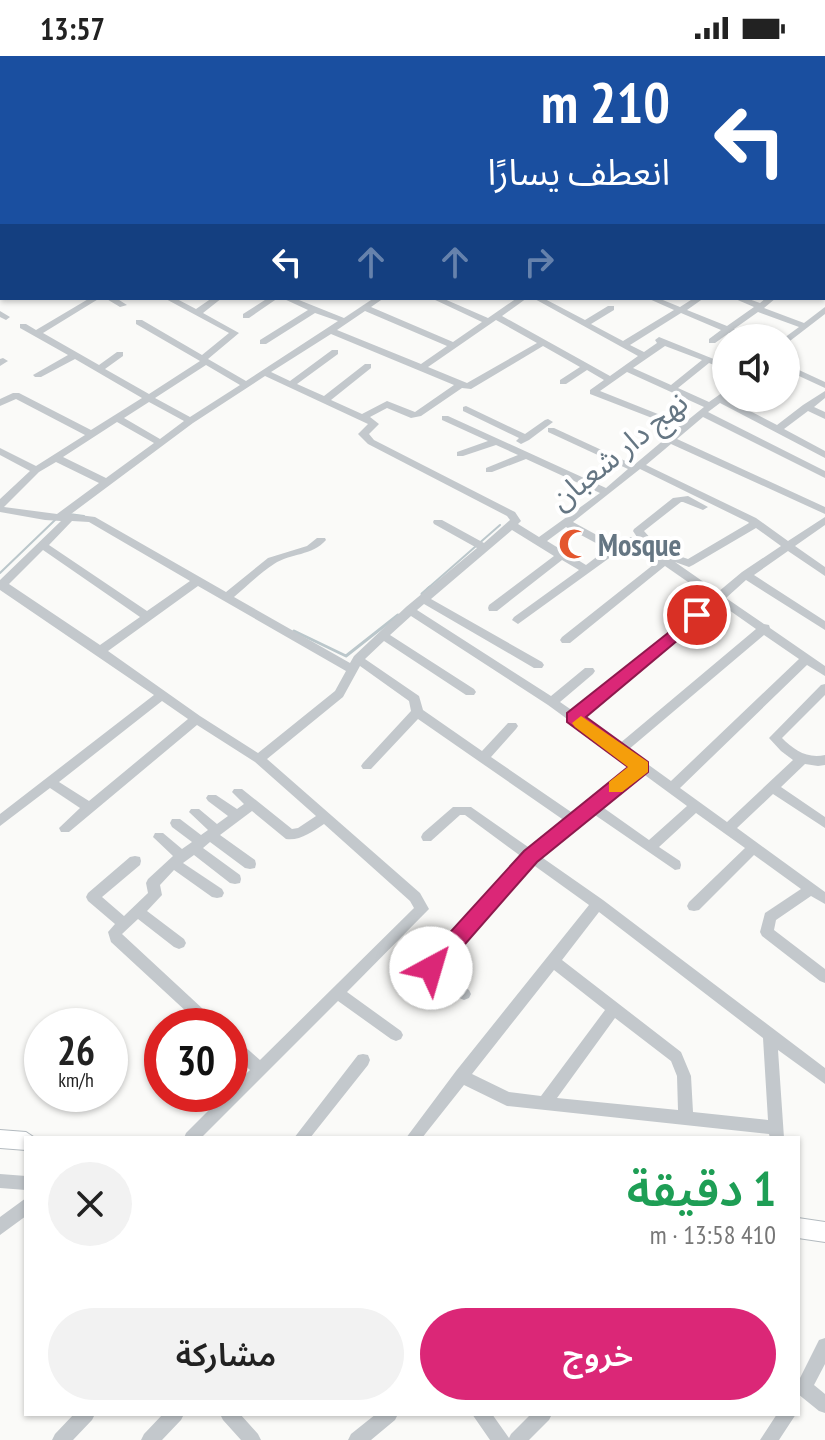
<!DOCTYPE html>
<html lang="ar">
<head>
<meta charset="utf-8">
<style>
	:root { --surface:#fff; --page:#f2f2f2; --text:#222; --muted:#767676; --accent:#db2777 }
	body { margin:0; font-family:"PT Sans Narrow","Noto Sans Arabic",sans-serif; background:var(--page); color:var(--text); direction:rtl; height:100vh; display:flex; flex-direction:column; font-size:30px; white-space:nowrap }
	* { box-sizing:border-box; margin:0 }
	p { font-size:26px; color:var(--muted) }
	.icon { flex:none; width:44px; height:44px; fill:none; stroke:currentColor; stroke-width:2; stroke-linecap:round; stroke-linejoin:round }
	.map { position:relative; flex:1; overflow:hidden; direction:ltr }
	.side { position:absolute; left:24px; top:1080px; width:776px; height:280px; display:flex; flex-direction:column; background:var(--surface); border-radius:0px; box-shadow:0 2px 6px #0004; direction:rtl }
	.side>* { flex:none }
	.banner { position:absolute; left:0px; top:0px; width:826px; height:244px; box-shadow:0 2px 6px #0004; direction:rtl; background:#1a4fa0; color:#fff; overflow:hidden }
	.tools { position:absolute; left:712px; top:268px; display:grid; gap:16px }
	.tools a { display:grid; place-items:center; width:88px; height:88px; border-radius:50%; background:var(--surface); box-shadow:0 2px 6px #0004; font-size:40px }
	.speed { position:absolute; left:24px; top:952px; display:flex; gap:16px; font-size:40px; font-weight:700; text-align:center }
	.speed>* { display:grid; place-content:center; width:104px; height:104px; border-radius:50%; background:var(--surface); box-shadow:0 2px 6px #0004; line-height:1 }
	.speed small { font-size:20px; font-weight:400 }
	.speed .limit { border:12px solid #d22; background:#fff; color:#111 }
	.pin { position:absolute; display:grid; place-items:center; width:68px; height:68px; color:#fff; margin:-34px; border:4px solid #fff; border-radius:50%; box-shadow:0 2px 8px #0007 }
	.me { position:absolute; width:88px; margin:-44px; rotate:39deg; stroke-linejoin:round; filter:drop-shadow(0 0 6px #0008) }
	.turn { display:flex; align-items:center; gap:28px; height:168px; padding:0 24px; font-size:36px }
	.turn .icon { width:104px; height:104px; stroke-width:2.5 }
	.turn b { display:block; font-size:56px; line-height:68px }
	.lanes { display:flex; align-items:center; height:76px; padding:0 24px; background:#0003; justify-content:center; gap:40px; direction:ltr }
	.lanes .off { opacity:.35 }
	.round { display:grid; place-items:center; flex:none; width:84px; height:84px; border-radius:42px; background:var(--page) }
	.headline { display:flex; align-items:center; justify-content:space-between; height:136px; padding:0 24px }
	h1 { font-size:48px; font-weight:600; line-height:60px; color:#1e9e55 }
	.button { display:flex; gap:16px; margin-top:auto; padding:16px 24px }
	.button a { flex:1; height:92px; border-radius:48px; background:var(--accent); color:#fff; font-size:32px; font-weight:600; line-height:92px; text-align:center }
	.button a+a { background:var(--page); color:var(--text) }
	.status { display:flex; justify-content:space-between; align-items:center; height:56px; padding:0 40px; background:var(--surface); direction:ltr }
	.status svg { height:22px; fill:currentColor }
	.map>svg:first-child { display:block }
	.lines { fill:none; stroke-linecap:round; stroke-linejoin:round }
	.stream-far1 { stroke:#bbc7cb; stroke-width:2 }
	.stream { stroke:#bbc7cb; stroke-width:3 }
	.secondary-casing { stroke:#b3babf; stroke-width:2 }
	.street { fill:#c3c8cc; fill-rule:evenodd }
	.secondary { fill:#fff; fill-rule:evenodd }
	.route { fill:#db2777; stroke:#8e194d; stroke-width:2 }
	.slow { fill:#f59e0b }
	.labels { text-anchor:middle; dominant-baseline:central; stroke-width:8; stroke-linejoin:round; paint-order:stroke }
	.street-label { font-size:30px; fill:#657683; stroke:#fff }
	.poi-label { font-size:30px; font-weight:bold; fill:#657683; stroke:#fff; text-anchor:start }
</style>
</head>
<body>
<div class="status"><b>13:57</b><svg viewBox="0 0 49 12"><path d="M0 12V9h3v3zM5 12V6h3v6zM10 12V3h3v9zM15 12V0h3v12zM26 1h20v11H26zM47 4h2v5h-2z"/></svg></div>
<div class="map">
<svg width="825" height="1384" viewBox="0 0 825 1384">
	<rect width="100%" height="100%" fill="#fafaf8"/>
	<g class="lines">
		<path class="stream-far1" d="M69 458 84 460
			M0 517 55 464
			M427 533 500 469"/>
		<path class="stream" d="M422 538 430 531
			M294 575 346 600 398 559"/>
		<g class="secondary-casing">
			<path id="secondary" d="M421 0H433L435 2H422Z
				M824 159H825V166H824Z
				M0 1074 26 1076 35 1082H26V1094L0 1092Z
				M798 1162 825 1166V1186L798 1182Z"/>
		</g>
		<path class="street" d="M22 0H32L34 2H24Z
			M133 0H141L139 2H131Z
			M188 0H196L194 2H186Z
			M200 0H210L212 2H202Z
			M241 0H251L253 2H243Z
			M305 0H320L317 2Z
			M394 0H402L400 2H392Z
			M463 0H472L470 2H461Z
			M599 0H607L605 2H597Z
			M720 0H730L733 2H723Z
			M774 0H782L780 2H772Z
			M824 21H825V25H824Z
			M824 37H825V42H824Z
			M824 48H825V53H824Z
			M0 49H2V53H0Z
			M0 73H2V78H0Z
			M824 86H825V90H824Z
			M824 101H825V105H824Z
			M0 142H2V146H0Z
			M0 169H2V173H0Z
			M0 185H2V190H0Z
			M824 191H825V195H824Z
			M0 211 2 212V218L0 217Z
			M824 230H825V236H824Z
			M90 242H100L43 277 99 309 117 296H123V300L105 313 149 338 200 305 136 268V264H142L202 299 229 277 164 242H175L196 253 212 242H222L203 257 239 277 208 303 246 325 338 265 315 257 266 288H260V284L308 254 282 242H294L344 262 374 242H384L371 251 453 286 482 266 431 242H442L488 262 517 242H527L502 260 610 320 638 300 533 242H543L585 264 608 250H614V254L591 268 623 285 674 254 647 242H658L680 251 694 242H704L687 254 727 270 754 251 733 242H746L760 247 766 242H776L764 252 804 267 825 251V258L786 288V282H784L799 271 758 256 734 273 752 282H740L729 277 715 287H709V283L721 274 681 257 630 289 644 296 657 287 655 284 659 281 726 308V314L709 307 678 332 709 346 726 334 725 342 777 369 803 349 825 335V342L814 351 825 356V363L808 355 784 373 825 395V402L720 347 708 356 825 415V422L703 361 677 383 825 451V458L671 388 646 409 756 462 788 485 825 461V469L795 490 825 511V520L788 495 754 519 825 565V574L746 524 726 542 764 568 769 569 770 572 825 610V620L807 609 680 732 727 766 793 704 781 695 769 682 821 629 825 628V639L782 682C794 694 807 703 825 699V709L818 710 805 708 781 731 825 761V772L773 738 737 772 825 836V848L811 840 776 864 774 874 825 913V927L820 925 762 880 760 876 765 857 801 833 754 799 699 854 694 855 689 854 687 850 689 846 745 792 696 757 659 791 680 805 681 809 680 813 675 814 592 757 540 800 603 844 825 1012V1028L778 994 784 1082H770L769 1078 507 1050 464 1029 422 1082H406L456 1015 589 849 532 808 439 909 438 912 469 934 471 938 469 942 464 944 459 942 426 919 424 915 427 903 522 801 465 759H460L431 785H423L421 781 423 777 453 751H471L531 793 565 765 418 663 371 713H363L361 710 363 707 411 655 409 645 360 610 343 641 267 703 420 837 429 853 347 936 401 975 403 979 401 983 396 985 391 983 338 945 201 1082H184L186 1077 225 1038H230V1033L250 1014 230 996V981L235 982 260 1004 414 852 410 845 324 768C312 776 300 785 286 783L252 755 220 779 255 804 256 808 255 812 250 813 245 812 210 786 203 792 240 819 241 823 240 827 235 828 230 827 194 799 183 807 222 833 224 837 222 841 217 842 212 841 174 814 160 829 162 839 147 855 184 883 186 887 184 891 179 893 174 891 138 863 122 878 217 966 219 970H202L111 886 108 876 115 868 88 845 86 841 88 837 130 801 135 800 140 801 141 805 140 809 102 841 124 860 148 837 146 827 148 823 173 800 153 781 155 777H163L182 793 192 786 172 771 170 767 172 763H180L201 779 208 774 189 756 191 753H199L217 768 228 760 208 745 206 742 208 739H216L237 753 244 748 232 736 234 733H242L292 773 298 772 316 760 255 706 197 669 69 776H61L59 772 80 752 50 732 0 770V758L154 639 0 534V524L61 465 45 464 0 456V443L30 415 0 399V392L36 410 85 379 16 343 0 350V343L13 337H19L91 374 142 342 75 303 41 321H35L33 319 68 299 20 272V268H26L36 274ZM365 255 447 290 421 308 337 274ZM496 264 537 287 467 327 428 311ZM331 278 454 329 415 356 387 345 362 358 331 344 371 312V308H365L324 340 297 328 338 298V294H332L290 325 271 316ZM543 290 580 311 560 324V328H566L587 314 604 324 590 334V338L678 372 634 409 554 372H548V376L628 413 606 432 448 360H442V364L488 385 457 396V400H463L496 389 518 399 486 412V416H492L526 403 600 437 539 481 518 468 521 465 515 456 374 384 369 378 379 368 370 361 387 352 411 362 421 360 462 332 471 333ZM665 290 702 304 671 329 633 312ZM206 309 240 329 190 361 155 342ZM627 316 704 351 683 368 600 335ZM265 320 368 368 358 378 368 388 507 460 510 464 484 487 442 464H434L433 466 434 468 477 492 406 551 354 600 350 607 234 541C247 530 260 517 274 508 291 497 312 500 326 484L325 482H317L307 490 268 502 226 536 95 461 71 458 193 367ZM149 346 184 365 160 383 124 362ZM117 366 154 387 106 422 63 401ZM56 406 99 427 57 458 4 451 39 416ZM640 413 748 466 749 467 688 503 673 498 666 500 649 488 653 485 644 475 681 446H683L703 454 708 451 688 440 673 442 634 473 633 475 637 481H630L615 489 573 466ZM72 465 89 466 190 525 147 555 49 489ZM566 471 607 493 586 509 547 485ZM756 472 781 490 742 516 718 536 675 506 689 511 693 509ZM512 474 554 500 489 549 488 552 489 555H497L562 504 579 514 514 561 512 564 518 568 619 495 633 488 658 505 562 581 560 584 562 587H570L665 510 711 542 573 655 560 646 593 618 595 615 593 612H585L551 640 417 554 424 548 534 612H542L544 609 542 606 431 543ZM43 494 140 561 100 589 9 528ZM198 530 346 615 335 635 258 697 200 660 108 595ZM719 547 756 573 619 688 582 661ZM411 560 548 649 633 711 574 758 491 701 516 673 518 670 516 667H508L482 695 423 654 419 640 365 603 384 585 466 639H474L476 636 474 633 390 579ZM764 579 799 603 671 725 628 694ZM162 645 188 663 89 745 59 726ZM642 717 687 750 649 784 601 750ZM599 856 763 982 768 1064 693 1056 691 1020 681 996 562 904ZM554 914 605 954 541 1040 509 1036 472 1018ZM615 962 671 1005 677 1020 678 1054 557 1042Z
			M105 242H116L127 249 120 251Z
			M268 242H278L249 262H243V258Z
			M0 255 10 261 6 264 0 261Z
			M3 302 8 305 0 310V303Z
			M786 308 825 326V332L786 314Z
			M466 350 525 378 545 364 548 363 553 366 529 384 521 388 516 385 519 382 463 355V351Z
			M363 998 368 999 370 1004 368 1009 310 1082H294L358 999Z
			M0 1118 26 1120V1134L0 1132Z
			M26 1142V1160L0 1179V1161Z
			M825 1282V1308L814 1329 825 1338V1357L819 1355 798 1338V1326L819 1284Z
			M74 1358H95L92 1364 73 1384H52L55 1378Z
			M163 1358H184L181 1364 162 1384H141L144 1378Z
			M220 1358H240L258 1378 261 1384H241L223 1364Z
			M376 1358H398L395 1364 371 1384H348L351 1378Z
			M472 1358H492L509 1382 511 1378 531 1358H552L549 1364 529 1384H490Z
			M777 1358H796L779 1384H760Z"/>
		<use href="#secondary" class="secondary"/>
	</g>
	<path class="route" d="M697 554 703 555V563L586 661 648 706V716L537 806 438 919H423L420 912 423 906 524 795 628 711 567 666V657Z"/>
	<path class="slow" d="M581 660 648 706V716L622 736H609V726L628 711 575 671 572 667Z"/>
	<defs>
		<g id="mosque-bare" transform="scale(2.4)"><path d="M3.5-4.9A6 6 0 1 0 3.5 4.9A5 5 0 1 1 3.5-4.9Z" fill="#e4572e" stroke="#fff" stroke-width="2.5" paint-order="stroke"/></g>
	</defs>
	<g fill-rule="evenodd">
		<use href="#mosque-bare" x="574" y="488"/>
	</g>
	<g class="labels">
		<g class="street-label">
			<text transform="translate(618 394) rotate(-39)">نهج دار شعبان</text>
		</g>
		<g class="poi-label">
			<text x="598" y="488">Mosque</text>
		</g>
	</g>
</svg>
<div class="tools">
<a><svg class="icon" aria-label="sound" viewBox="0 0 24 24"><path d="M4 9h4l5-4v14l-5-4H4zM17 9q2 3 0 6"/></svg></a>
</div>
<div class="speed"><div>26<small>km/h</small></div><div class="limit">30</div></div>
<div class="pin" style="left:697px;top:559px;background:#d93025"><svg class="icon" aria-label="arrive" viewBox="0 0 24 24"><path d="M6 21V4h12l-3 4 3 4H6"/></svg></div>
<svg class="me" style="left:431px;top:912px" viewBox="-20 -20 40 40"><circle r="19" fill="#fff"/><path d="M0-13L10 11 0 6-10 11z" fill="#db2777"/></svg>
<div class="banner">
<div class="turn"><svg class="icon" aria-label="left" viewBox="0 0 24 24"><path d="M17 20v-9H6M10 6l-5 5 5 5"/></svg><div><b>210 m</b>انعطف يسارًا</div></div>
<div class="lanes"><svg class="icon" aria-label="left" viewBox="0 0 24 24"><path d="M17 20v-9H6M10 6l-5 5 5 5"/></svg><svg class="icon off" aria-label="ahead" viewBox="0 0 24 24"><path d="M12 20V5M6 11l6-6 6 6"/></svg><svg class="icon off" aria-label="ahead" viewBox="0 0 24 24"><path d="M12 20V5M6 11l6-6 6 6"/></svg><svg class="icon off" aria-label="right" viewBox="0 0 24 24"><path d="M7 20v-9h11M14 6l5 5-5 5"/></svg></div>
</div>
<section class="side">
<div class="headline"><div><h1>1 دقيقة</h1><p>410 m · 13:58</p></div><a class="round"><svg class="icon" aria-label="close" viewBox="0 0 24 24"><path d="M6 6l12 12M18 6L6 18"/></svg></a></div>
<div class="button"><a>خروج</a><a>مشاركة</a></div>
</section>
</div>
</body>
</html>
